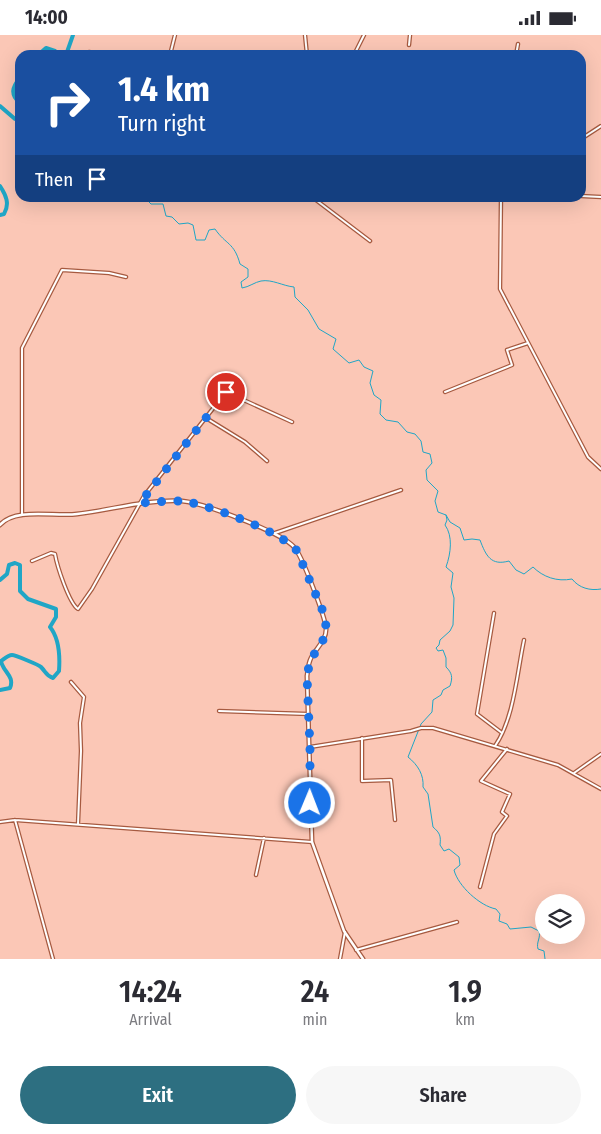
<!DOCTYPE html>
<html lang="en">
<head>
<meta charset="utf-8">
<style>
	:root { --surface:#fff; --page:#f7f7f7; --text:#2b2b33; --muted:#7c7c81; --accent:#2d6f81 }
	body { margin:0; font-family:"Fira Sans Condensed",sans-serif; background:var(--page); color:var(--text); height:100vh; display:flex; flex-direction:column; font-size:19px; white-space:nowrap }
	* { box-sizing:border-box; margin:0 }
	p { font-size:16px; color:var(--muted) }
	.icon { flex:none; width:28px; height:28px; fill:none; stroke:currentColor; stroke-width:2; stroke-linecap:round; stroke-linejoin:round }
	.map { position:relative; height:924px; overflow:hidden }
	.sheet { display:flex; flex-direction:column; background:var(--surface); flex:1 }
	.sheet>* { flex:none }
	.guide { position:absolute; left:15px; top:15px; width:571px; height:152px; border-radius:15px; box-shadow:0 5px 20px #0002; background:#1a4fa0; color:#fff; overflow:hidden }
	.buttons { position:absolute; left:535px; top:859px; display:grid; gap:10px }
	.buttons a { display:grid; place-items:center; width:50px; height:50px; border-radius:50%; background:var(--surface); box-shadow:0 5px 20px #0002; font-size:25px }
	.pin { position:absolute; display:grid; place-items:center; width:42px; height:42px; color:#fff; margin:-21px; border:2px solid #fff; border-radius:50%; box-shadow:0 1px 5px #0007 }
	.me { position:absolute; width:55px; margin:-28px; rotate:1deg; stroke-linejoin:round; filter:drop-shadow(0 0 4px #0008) }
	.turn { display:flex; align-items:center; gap:18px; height:105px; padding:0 20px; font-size:22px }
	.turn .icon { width:65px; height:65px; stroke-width:2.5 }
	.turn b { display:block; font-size:35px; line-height:42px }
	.then { display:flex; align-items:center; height:48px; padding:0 20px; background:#0003; gap:10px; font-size:19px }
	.eta { display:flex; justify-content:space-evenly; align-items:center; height:85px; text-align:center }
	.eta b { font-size:30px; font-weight:600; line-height:35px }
	.primary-button { display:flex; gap:10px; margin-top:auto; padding:10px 20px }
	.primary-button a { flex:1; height:58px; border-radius:30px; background:var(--accent); color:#fff; font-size:20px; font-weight:600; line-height:58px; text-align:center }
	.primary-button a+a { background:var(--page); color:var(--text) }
	.status { display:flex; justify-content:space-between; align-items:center; height:35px; padding:0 25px; background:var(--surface); direction:ltr }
	.status svg { height:14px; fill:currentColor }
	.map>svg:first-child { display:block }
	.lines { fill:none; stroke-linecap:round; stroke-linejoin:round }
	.stream { stroke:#20a6c6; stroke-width:1 }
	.river { stroke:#20a6c6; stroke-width:4 }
	.minor-casing { stroke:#a65a40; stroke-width:4.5 }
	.tertiary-casing { stroke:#a65a40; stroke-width:5 }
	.minor { stroke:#fff; stroke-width:2 }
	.tertiary { stroke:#fff; stroke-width:2.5 }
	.route { stroke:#1a73e8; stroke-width:9; stroke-dasharray:0 16.2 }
</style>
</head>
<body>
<div class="status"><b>14:00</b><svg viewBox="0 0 49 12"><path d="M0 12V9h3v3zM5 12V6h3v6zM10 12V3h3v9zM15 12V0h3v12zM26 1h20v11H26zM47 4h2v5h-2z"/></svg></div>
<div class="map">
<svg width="601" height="924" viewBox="0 0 601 924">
	<rect width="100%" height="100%" fill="#fbc7b6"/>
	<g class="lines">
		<path class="stream" d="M144 162 151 169H163L166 181 172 182 179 189 188 188 193 190 196 205H205L209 195 215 194C226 210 234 207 240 229L248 234V242L241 247 242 253C249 252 255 247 261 246 272 244 283 251 294 252L295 262 308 275 319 294 336 304 333 314 349 328 359 325 364 332 373 336 370 348 374 360 381 365 380 379 386 385 398 387 407 397 415 399 421 406 423 417 430 419 432 428 426 435 427 445 438 456 435 466 438 477 446 480 450 487 460 493 464 505 472 504 480 505C486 521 491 531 509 526L516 535 524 539 533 532C543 542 557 547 572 544 579 553 590 556 601 554
			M446 480 447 485 445 490C453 501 451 518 446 532L453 538 451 552 454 563 453 590 450 596 440 605 439 610 436 613 438 616 443 615 446 623V632C452 638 453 642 450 651L443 655 441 660 433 665 432 677 421 689 408 722C418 730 424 740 423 752L428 759 433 792C440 798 441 801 440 810L444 816 449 814 459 822 460 830 454 835C458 851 480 871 496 874L500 879 499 886 507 889 510 894 531 892 539 896C541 903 536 907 538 914L544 916 545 924"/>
		<path class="river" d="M38 20 46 13 55 16 58 20
			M66 20 73 0
			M20 43C12 52 10 60 20 68
			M0 71 15 84H20
			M0 151C6 160 10 169 4 179L0 180
			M0 545 7 539 9 530 15 528 20 530V556L28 564 56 574V582L50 592C59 603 60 622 59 636L53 643C46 641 46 637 41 632 39 630 15 620 12 620 8 620 4 624 1 626 3 637 15 641 10 653L0 655"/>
		<g class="minor-casing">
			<path id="minor" d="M305 0 307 20
				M409 10 410 0
				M89 17 111 20
				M170 20 175 0
				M354 20 364 0
				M516 20 518 9
				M581 104 601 91
				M581 161 601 162
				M312 162 370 206
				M501 162 500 254 588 422 601 434
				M445 357 512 330 507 315 528 308
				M206 383 245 407 267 426
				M22 480V313L62 235 109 238 126 242
				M275 498 401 455
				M32 526 51 518 55 519C57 531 69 568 78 574L92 554 144 461 226 357 292 387
				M494 578 477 679 502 698
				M71 647 84 662 80 688 81 716 78 789
				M219 676 309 679
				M362 703V746L391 745 395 785
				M495 711C514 684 517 638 524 605
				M310 712 411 696 421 693H433L558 730 601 754
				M574 738 601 719
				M15 785 53 924
				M0 787 15 785 312 807
				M256 840 264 803
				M480 852 494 799 507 781 502 777 510 759 481 746 507 714
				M356 915 457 887
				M340 924 345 897"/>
		</g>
		<g class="tertiary-casing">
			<path id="tertiary" d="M0 490C15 472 55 482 77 479 112 475 146 464 182 466 203 468 281 497 294 512 302 520 325 582 326 593 327 605 316 613 311 623 308 629 308 635 307 641L312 807 344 896 363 924"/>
		</g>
		<use href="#minor" class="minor"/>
		<use href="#tertiary" class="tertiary"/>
	</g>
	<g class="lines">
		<path class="route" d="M226 357 140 468C154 467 169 466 182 466 204 468 285 498 297 516L322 574 327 595 323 605 310 626 307 641 310 712V768"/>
	</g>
</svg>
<div class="buttons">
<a><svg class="icon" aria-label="layers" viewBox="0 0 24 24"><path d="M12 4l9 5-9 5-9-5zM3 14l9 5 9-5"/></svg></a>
</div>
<div class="pin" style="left:226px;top:357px;background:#d93025"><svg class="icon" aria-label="arrive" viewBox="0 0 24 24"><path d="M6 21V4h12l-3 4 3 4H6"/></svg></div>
<svg class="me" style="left:310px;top:768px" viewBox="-20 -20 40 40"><circle r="17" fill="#1a73e8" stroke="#fff" stroke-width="3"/><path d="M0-11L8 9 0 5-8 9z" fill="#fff"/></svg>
<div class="guide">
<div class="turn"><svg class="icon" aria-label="right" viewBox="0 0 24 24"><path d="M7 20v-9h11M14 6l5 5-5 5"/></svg><div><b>1.4 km</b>Turn right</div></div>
<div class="then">Then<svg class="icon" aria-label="arrive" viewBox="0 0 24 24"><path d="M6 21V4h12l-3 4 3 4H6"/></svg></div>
</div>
</div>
<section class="sheet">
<div class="eta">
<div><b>14:24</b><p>Arrival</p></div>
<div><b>24</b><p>min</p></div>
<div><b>1.9</b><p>km</p></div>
</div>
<div class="primary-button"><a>Exit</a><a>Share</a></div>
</section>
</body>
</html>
